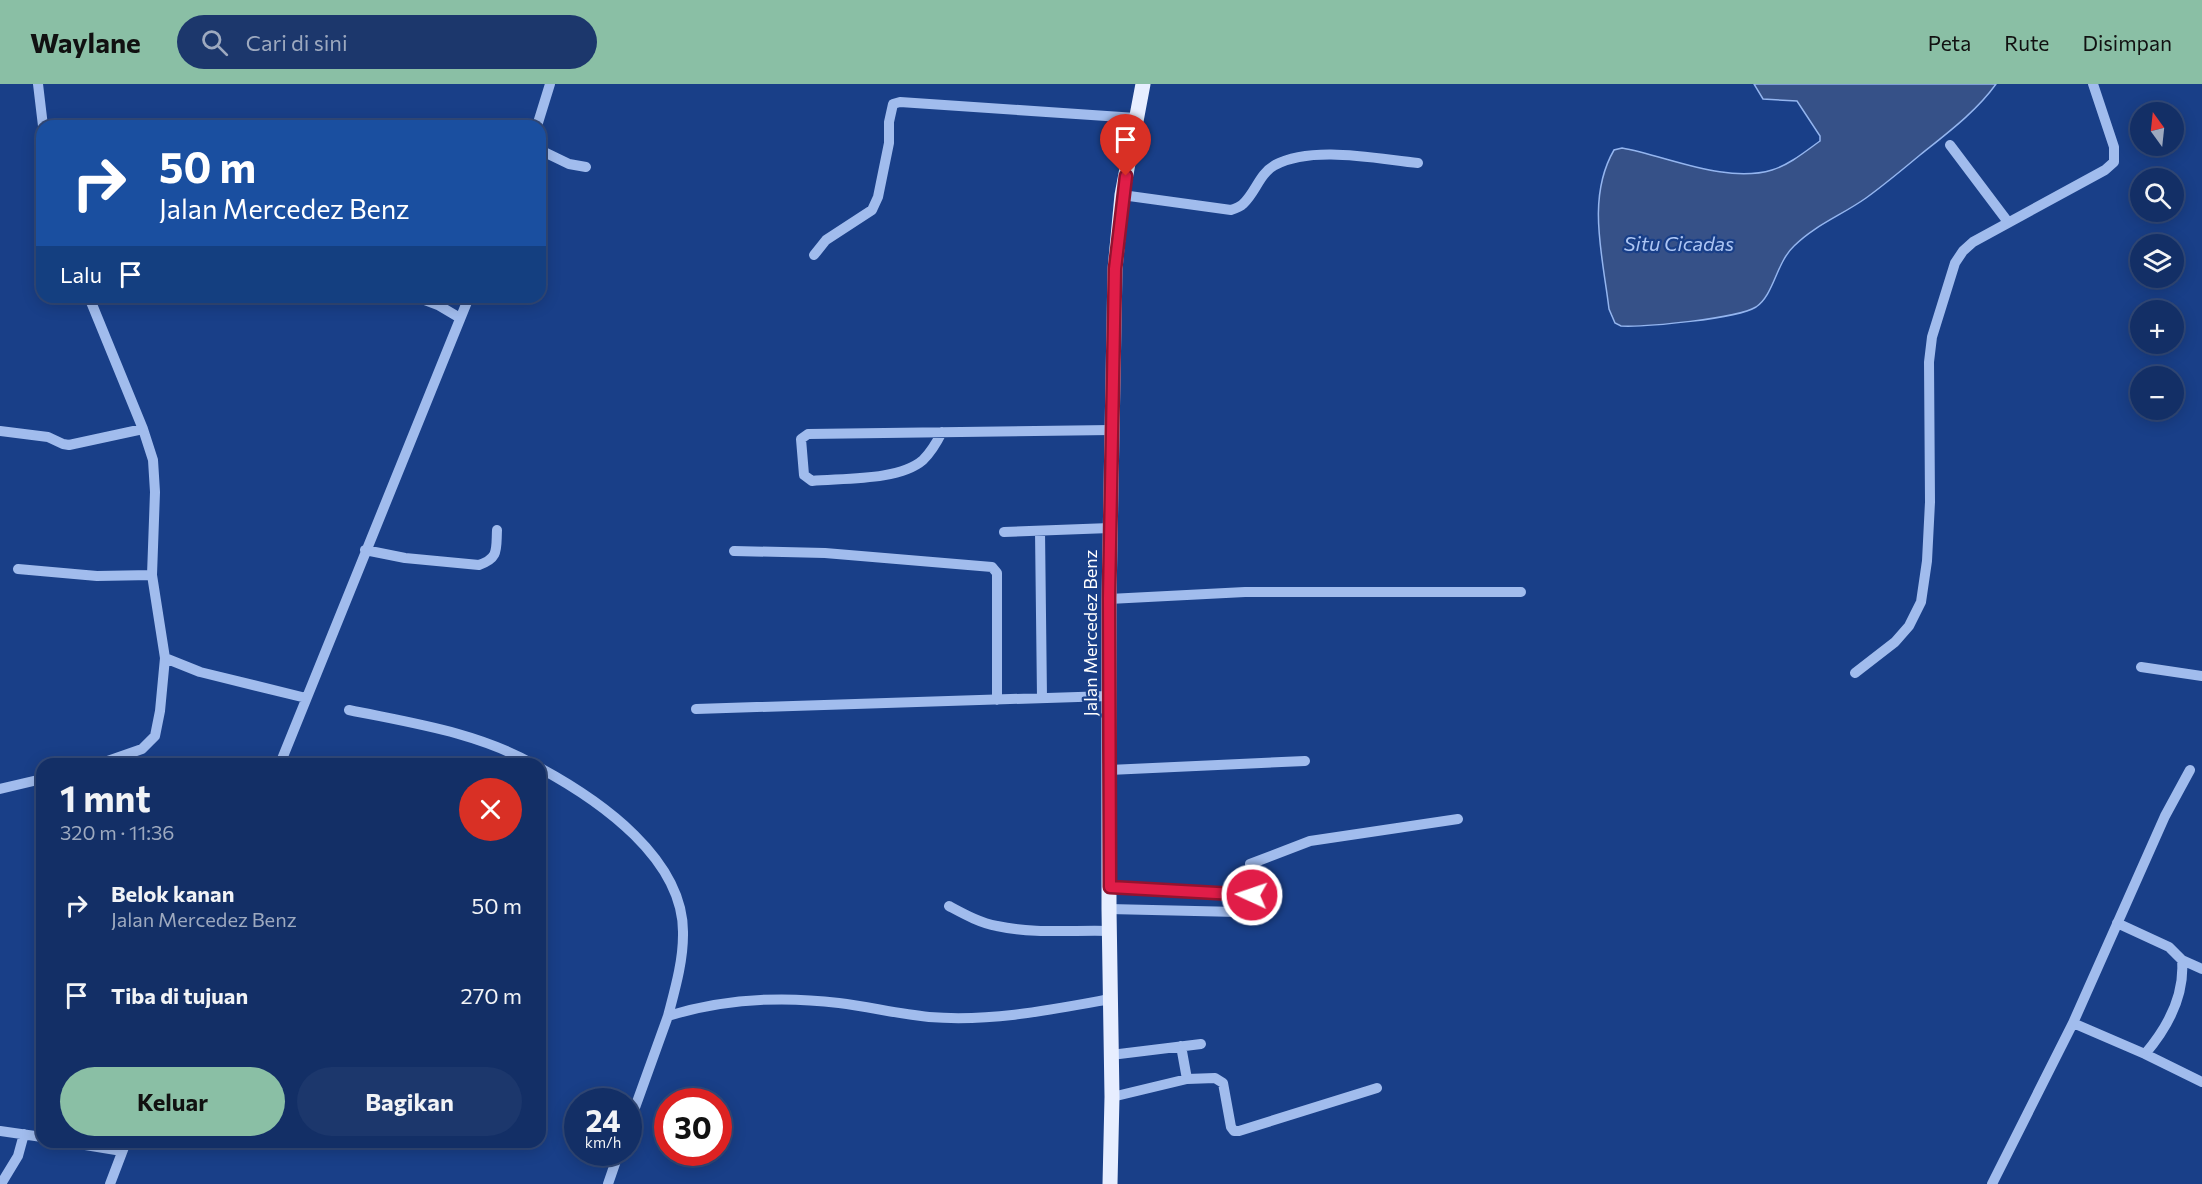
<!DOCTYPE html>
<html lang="id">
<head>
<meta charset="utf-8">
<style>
	:root { --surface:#132f66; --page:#1c376c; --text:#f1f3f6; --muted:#9da9bf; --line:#324a7a; --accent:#8abfa5 }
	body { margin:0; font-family:Commissioner,sans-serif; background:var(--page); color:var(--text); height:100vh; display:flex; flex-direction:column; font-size:22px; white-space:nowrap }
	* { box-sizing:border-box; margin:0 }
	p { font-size:20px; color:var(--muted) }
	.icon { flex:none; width:33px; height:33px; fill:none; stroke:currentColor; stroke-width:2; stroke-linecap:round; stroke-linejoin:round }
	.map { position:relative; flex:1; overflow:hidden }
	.side { position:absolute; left:36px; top:674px; width:510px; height:390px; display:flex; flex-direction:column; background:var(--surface); border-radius:18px; box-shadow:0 3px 15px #0003,0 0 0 2px var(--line) }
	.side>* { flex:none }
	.guide { position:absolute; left:36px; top:36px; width:510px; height:183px; border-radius:18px; box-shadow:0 3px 15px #0003,0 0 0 2px var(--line); background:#1a4fa0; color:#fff; overflow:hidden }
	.needle { width:39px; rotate:345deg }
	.buttons { position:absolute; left:2130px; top:18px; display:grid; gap:12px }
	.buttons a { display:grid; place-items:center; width:54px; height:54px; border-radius:50%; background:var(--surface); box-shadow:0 3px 15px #0003,0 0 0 2px var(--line); font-size:30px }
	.speed { position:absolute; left:564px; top:1004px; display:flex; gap:12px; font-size:30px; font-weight:700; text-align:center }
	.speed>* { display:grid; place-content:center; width:78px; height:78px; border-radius:50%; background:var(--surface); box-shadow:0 3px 15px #0003,0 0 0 2px var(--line); line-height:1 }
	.speed small { font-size:15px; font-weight:400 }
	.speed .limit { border:9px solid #d22; background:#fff; color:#111 }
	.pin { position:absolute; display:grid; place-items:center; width:51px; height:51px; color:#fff; margin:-62px -26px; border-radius:50% 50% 50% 0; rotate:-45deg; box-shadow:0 0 6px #0007 }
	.pin .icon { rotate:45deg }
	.me { position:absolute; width:66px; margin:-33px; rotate:273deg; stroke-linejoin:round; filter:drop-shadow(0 0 4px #0008) }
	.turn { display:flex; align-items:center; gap:21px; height:126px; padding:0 24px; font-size:27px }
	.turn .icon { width:78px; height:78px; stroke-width:2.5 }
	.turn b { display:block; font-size:42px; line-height:51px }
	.then { display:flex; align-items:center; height:57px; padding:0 24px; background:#0003; gap:12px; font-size:22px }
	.round { display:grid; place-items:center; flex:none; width:63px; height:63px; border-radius:32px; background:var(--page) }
	.headline { display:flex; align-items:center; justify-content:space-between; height:102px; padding:0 24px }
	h1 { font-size:36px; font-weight:700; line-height:45px }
	.primary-button { display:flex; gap:12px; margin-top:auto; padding:12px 24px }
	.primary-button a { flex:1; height:69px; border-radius:36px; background:var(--accent); color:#111; font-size:24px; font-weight:700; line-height:69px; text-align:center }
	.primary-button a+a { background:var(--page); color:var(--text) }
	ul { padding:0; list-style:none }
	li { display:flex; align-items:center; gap:18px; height:90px; padding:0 24px }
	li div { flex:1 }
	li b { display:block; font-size:22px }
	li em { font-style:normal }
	header { display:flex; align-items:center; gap:36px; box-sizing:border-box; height:84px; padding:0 30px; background:var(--accent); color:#111 }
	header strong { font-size:28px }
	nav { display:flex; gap:33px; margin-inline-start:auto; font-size:21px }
	.search { width:420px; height:54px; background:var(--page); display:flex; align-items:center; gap:15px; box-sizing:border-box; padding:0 21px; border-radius:33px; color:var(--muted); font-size:22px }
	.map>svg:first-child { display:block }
	.water { fill:#365188; stroke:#94b5ef; stroke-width:1.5 }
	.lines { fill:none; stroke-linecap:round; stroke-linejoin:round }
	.minor { stroke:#a1bced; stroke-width:10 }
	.major { stroke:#e7eeff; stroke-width:15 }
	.route-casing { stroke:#92132f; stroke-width:15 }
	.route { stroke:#e11d48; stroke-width:10 }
	.labels { text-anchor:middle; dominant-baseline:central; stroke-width:4.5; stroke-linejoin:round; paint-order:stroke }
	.street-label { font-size:18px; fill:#fff; stroke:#193f88 }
	.water-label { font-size:20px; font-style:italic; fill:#adc6f4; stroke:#193f88 }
</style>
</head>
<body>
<header>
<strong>Waylane</strong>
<div class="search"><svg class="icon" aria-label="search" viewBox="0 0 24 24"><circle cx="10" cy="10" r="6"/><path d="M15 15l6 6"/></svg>Cari di sini</div>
<nav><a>Peta</a><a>Rute</a><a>Disimpan</a></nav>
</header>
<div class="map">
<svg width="2202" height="1100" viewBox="0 0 2202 1100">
	<rect width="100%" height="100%" fill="#193f88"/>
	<path class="water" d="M1754 0H1996C1976 28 1946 50 1920 71 1902 86 1884 101 1866 114 1842 131 1815 141 1794 162 1776 179 1774 211 1756 223 1736 235 1646 243 1621 242L1615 239 1609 225C1603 173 1586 114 1614 66L1622 64C1667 72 1726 100 1772 86 1789 81 1806 67 1820 57V52L1797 17 1763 15Z"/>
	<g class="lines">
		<path class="minor" d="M38 0 43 42
			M537 42 550 0
			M1950 61 2008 138
			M540 66 569 80 586 83
			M1122 111 1231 126C1234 125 1240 123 1243 120 1256 108 1259 90 1275 81 1313 61 1377 75 1418 79
			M814 171 826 156 872 126 878 113 889 59V38L893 20 900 18 1136 34
			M89 213 143 345 153 376 155 408 152 491 165 574 160 627 155 652 142 665 99 680
			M417 213 438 221 460 234
			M0 347 48 353 63 360 69 361 143 345
			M942 348C937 358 931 368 923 376 899 397 842 394 812 397L804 391 801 355 808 350 1111 346
			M1040 447 1042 614
			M1004 448 1110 444
			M365 466 405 474 479 481C499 474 496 466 497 446
			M734 467 825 469 992 483 997 489V616
			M18 485 97 492 152 491
			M1109 515 1245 508H1521
			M165 574 200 588 306 614
			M2141 583 2202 592
			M1855 589 1895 558 1909 542 1921 518 1927 477 1930 418 1929 278 1932 253 1955 179 1963 167 1973 158 2105 86 2114 78V63L2093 0
			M696 625 1109 612
			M349 626C411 639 476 648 533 680
			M280 680 469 213
			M540 684C599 716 685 775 683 851 683 878 675 905 668 932
			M1109 686 1305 677
			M0 705 42 695
			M1109 803 1252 811 1250 780 1310 757 1458 735
			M949 822C964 830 980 839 997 842 1033 850 1072 846 1109 847
			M1109 825 1238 828
			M2182 876 2202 885
			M2073 939 2145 970C2168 943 2185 912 2182 876L2169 863 2117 839
			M1181 962 1187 995
			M2145 970 2202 998
			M1111 971 1201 960
			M1112 1013 1187 995 1215 994 1223 999 1231 1043 1234 1047H1239L1377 1004
			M628 1043 668 932C723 915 782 912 839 919 870 923 899 930 929 933 991 938 1050 926 1110 915
			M0 1047 42 1053
			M67 1058 122 1067
			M1 1100 18 1072 24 1050
			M110 1100 126 1058
			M608 1100 619 1068
			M1992 1100 2073 939 2165 732 2190 686"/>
		<path class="major" d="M1110 1100 1112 1013 1109 825V515L1115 185 1122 111 1143 0"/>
	</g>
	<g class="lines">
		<g class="route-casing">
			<path id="route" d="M1126 92 1115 185 1109 514 1110 803 1252 811"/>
		</g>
		<use href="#route" class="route"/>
	</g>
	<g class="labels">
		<g class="street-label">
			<text transform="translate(1090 549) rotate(-90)">Jalan Mercedez Benz</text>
		</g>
		<g class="water-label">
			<text x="1679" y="159">Situ Cicadas</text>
		</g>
	</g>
</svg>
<div class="buttons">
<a><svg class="needle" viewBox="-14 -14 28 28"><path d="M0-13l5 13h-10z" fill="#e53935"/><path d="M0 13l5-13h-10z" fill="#9da9bf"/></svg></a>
<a><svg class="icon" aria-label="search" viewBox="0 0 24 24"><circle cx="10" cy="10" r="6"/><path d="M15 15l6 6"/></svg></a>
<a><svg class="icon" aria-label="layers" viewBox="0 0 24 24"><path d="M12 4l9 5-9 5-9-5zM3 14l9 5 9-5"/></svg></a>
<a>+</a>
<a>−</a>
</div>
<div class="speed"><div>24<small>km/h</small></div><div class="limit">30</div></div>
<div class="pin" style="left:1126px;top:92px;background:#d93025"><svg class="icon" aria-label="arrive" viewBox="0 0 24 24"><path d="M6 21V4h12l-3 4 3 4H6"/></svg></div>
<svg class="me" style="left:1252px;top:811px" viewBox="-20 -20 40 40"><circle r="17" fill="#e11d48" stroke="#fff" stroke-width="3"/><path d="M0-11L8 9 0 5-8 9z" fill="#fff"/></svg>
<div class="guide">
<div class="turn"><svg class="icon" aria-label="right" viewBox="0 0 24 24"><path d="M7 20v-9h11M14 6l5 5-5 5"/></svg><div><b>50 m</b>Jalan Mercedez Benz</div></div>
<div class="then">Lalu<svg class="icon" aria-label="arrive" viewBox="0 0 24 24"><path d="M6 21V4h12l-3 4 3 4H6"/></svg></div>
</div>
<section class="side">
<div class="headline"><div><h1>1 mnt</h1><p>320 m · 11:36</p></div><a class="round" style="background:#d93025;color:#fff"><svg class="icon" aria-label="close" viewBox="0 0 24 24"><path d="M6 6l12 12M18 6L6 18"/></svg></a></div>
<ul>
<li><svg class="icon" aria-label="right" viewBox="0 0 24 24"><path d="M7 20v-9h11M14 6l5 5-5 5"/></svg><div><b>Belok kanan</b><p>Jalan Mercedez Benz</p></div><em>50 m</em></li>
<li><svg class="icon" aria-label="arrive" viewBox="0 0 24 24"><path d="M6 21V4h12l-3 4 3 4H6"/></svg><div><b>Tiba di tujuan</b></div><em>270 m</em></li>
</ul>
<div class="primary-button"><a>Keluar</a><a>Bagikan</a></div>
</section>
</div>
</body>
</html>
